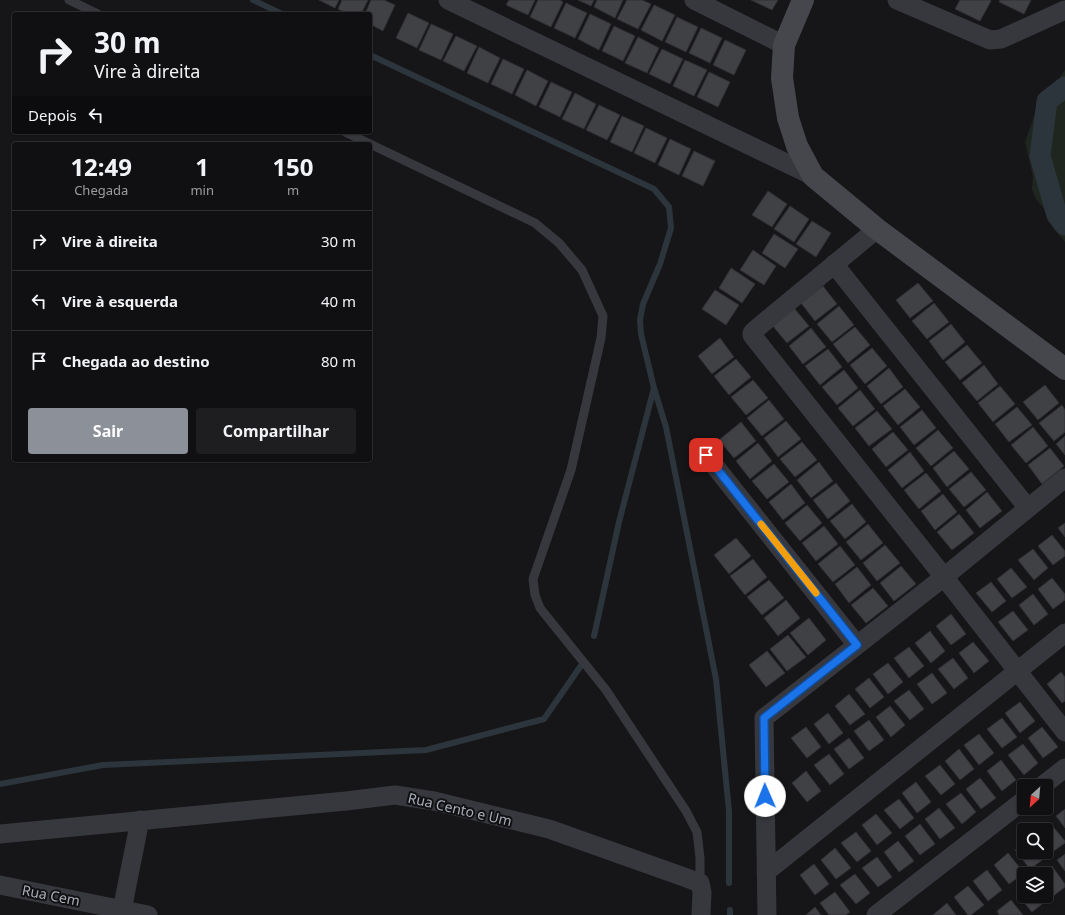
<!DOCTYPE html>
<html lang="pt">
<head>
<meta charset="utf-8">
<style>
	:root { --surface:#101012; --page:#1e1e20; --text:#f1f3f6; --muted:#9c9d9f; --line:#303032; --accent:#8c9099 }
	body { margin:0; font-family:"Noto Sans",sans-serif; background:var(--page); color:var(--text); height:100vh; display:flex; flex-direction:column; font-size:15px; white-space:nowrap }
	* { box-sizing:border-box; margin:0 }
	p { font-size:13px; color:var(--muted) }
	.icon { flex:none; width:22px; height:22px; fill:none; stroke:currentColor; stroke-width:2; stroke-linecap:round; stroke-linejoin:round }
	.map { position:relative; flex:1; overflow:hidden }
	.panel { position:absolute; left:12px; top:142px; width:360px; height:320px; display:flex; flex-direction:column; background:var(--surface); border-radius:4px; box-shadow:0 1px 3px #0004,0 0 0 1px var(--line) }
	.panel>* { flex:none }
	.hud { position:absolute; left:12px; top:12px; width:360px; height:122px; border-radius:4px; box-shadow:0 1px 3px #0004,0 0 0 1px var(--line); background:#101012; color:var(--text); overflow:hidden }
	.needle { width:26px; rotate:206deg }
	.tools { position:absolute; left:1017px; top:779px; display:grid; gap:8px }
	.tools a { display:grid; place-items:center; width:36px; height:36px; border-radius:4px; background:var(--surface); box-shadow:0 1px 3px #0004,0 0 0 1px var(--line); font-size:20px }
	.pin { position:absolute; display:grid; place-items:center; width:34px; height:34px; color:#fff; margin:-17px; border-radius:8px; box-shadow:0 2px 6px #0006 }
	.me { position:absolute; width:44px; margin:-22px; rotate:359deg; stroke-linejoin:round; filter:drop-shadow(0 0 3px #0008) }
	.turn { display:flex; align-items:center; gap:14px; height:84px; padding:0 16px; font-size:18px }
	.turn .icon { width:52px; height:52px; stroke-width:2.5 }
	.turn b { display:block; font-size:28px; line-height:34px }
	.then { display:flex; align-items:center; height:38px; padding:0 16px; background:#0003; gap:8px; font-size:15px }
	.eta { display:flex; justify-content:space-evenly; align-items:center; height:68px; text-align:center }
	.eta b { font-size:24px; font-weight:700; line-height:28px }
	.cta { display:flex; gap:8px; margin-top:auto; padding:8px 16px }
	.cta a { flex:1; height:46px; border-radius:4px; background:var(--accent); color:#fff; font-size:16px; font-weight:700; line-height:46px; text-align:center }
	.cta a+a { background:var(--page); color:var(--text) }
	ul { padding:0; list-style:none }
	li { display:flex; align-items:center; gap:12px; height:60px; padding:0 16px; border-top:1px solid var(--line) }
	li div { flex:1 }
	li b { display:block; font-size:15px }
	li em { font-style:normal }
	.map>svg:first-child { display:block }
	.green { fill:#1e261f }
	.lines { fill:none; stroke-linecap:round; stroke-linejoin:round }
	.stream { stroke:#2c353c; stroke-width:6 }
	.canal { stroke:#2c353c; stroke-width:21 }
	.building { fill:#404145; stroke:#303034 }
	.lane { stroke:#37383d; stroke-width:9 }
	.street { stroke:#37383d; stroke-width:19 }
	.secondary { stroke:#45474d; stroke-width:22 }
	.route-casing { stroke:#114b97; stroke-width:10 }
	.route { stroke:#1a73e8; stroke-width:7 }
	.slow { stroke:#f59e0b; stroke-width:7 }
	.labels { text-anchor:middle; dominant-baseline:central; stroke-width:4; stroke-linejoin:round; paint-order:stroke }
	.street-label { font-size:14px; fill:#a8adb8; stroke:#111113 }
</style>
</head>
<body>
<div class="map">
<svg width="1065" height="915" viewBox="0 0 1065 915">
	<rect width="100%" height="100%" fill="#161618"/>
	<path class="green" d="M1065 70V242L1052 227 1046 211 1036 199 1032 189 1033 177 1025 142 1035 113Z"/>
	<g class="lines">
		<path class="stream" d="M253 0 282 14
			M370 55 654 189 669 207 671 228 660 264 643 304 640 320 641 334 654 388 666 427 716 679 729 811V883
			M594 636 619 522 654 388
			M0 784 103 765 426 750 544 719 580 667
			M730 915V910"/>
		<path class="canal" d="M1065 87 1047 101 1040 156 1057 215 1065 225"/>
	</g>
	<path class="building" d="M319 0H339L335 8Z
		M342 0H368L361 14H348L338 9Z
		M371 0H384L395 5 383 31 370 24V14H365Z
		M509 0H535L528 15 506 5Z
		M538 0H560L563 2 551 27 530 17Z
		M578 0H594L591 6Z
		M597 0H623L615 18 594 7Z
		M627 0H642L651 4 638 29 617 19Z
		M751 0H778L772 10Z
		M960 0H990L991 1 980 21 955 9Z
		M1000 0H1031L1024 14 999 2Z
		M566 3 587 13 575 38 554 28Z
		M654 5 675 15 662 41 641 30Z
		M408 13 429 23 417 48 396 38Z
		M590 14 611 24 599 50 578 39Z
		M677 17 698 27 686 52 665 42Z
		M431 24 453 34 441 60 419 50Z
		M614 26 635 36 623 61 602 51Z
		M701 28 722 38 710 63 689 53Z
		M456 36 477 46 464 71 443 61Z
		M638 37 659 48 647 73 625 63Z
		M725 40 746 50 734 75 713 65Z
		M479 47 500 58 488 83 467 73Z
		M662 49 683 59 670 84 649 74Z
		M503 59 524 69 512 94 491 84Z
		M685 60 707 70 694 96 673 86Z
		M527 70 548 81 536 106 515 95Z
		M709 72 730 82 718 107 697 97Z
		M551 82 572 92 560 117 539 107Z
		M575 93 596 104 584 129 562 119Z
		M599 105 620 115 607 140 586 130Z
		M622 116 644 126 632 152 610 142Z
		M646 128 667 138 655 163 634 153Z
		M670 139 691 149 679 175 658 165Z
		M694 151 715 161 703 186 682 176Z
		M768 191 787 204 772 227 752 215Z
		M790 206 809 219 794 242 774 229Z
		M812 221 831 233 816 257 796 244Z
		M774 234 798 249 785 268 762 253Z
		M753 250 776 266 764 285 740 270Z
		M731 268 755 284 742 303 719 288Z
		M918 283 933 301 910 318 896 300Z
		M823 286 837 304 815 321 801 303Z
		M715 290 739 305 726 325 702 309Z
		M934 303 949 322 927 339 912 321Z
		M839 306 854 325 832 342 817 324Z
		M794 308 809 326 787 343 772 325Z
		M951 324 965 342 943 360 929 341Z
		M855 327 870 345 848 363 833 344Z
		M811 328 826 347 803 364 789 346Z
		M720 338 734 357 712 374 698 356Z
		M967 345 982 363 960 380 945 362Z
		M872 348 887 366 865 384 850 365Z
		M828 349 842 367 820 385 805 366Z
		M736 359 751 377 729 395 714 376Z
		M984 365 998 384 977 401 962 383Z
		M889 368 903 387 881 404 867 386Z
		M844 370 858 388 837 405 822 387Z
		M753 380 768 398 746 415 731 397Z
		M1045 385 1059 403 1038 420 1023 402Z
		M1000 386 1015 404 993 422 978 403Z
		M905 389 920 407 898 425 883 406Z
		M860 390 875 409 853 426 838 408Z
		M769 400 784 419 762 436 747 418Z
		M1062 405 1065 410V432L1054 441 1039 423Z
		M1017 407 1032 425 1009 442 995 424Z
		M922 410 936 428 914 445 900 427Z
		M877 411 892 429 869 446 855 428Z
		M786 421 801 439 778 457 764 438Z
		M741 422 756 441 734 458 719 440Z
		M1033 427 1048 446 1026 463 1011 445Z
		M938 430 953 448 931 466 916 448Z
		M893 432 908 450 886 467 872 449Z
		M1065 436V455L1056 444Z
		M802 442 817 460 795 477 780 459Z
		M758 443 772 461 750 479 736 461Z
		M1050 448 1064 466 1042 484 1028 465Z
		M954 451 969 469 947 487 933 468Z
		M910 452 924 471 902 488 888 470Z
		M819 462 833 481 811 498 797 480Z
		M774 464 789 482 767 499 752 481Z
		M971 472 986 490 964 507 949 489Z
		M926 473 941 491 919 509 904 490Z
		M836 483 850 501 828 519 813 500Z
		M791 484 805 503 783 520 769 502Z
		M987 492 1002 511 980 528 966 510Z
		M943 494 957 512 935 530 921 511Z
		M852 504 866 522 845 539 830 521Z
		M807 505 822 523 800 541 785 523Z
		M959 514 974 533 952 550 937 532Z
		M1065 523V537L1058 528Z
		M868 524 883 543 861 560 846 542Z
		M824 526 838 544 816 561 802 543Z
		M1052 535 1065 551V556L1053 565 1038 546Z
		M736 538 751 556 729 574 714 555Z
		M885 545 900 563 877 581 863 563Z
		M840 546 855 565 833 582 818 564Z
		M1033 549 1048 568 1034 580 1018 560Z
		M753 559 767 577 745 595 730 576Z
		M901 566 916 584 894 601 880 583Z
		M857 567 871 585 849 603 835 584Z
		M1011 568 1027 587 1012 598 997 579Z
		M1052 578 1065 594V600L1053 609 1038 589Z
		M769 580 784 598 762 615 747 597Z
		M991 582 1006 601 992 612 976 593Z
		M873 588 888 606 866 623 851 605Z
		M1033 594 1048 614 1034 625 1019 605Z
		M786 600 800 618 778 636 764 618Z
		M1013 611 1028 630 1013 641 998 622Z
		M951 614 966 634 951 645 936 626Z
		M809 618 826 640 808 655 790 633Z
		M930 631 945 651 931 663 915 643Z
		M788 635 806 657 787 671 770 649Z
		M973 642 989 661 974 673 959 653Z
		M909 647 924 666 909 678 894 658Z
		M767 651 785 673 766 687 749 665Z
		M953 658 968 678 954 689 938 669Z
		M888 663 903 682 888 694 873 674Z
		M1061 672 1065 677V701L1062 703 1047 684Z
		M932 673 947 693 932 704 917 684Z
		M869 678 884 697 870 708 855 689Z
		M909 690 924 709 910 720 894 701Z
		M849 694 865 714 850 725 835 706Z
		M1020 702 1035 721 1020 733 1005 713Z
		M890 706 905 725 891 737 876 717Z
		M828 713 843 733 829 744 814 724Z
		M1002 718 1017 737 1002 748 987 729Z
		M869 720 884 740 869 751 854 731Z
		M806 727 821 747 807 758 791 738Z
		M1042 727 1058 747 1043 758 1028 738Z
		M979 734 994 753 979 765 964 745Z
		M849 738 864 758 849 769 834 749Z
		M1023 744 1038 763 1024 775 1008 755Z
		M959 749 974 769 960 780 945 761Z
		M829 754 844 774 830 785 814 765Z
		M1001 760 1016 780 1002 791 987 771Z
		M940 765 955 784 941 795 925 776Z
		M806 771 821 791 807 802 792 783Z
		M980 778 996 798 981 809 966 789Z
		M916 782 931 802 917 813 902 793Z
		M961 793 976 812 962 824 946 804Z
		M899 799 914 818 900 829 884 810Z
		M939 808 955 828 940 839 925 819Z
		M1065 809V828L1056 816Z
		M876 814 892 833 877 845 862 825Z
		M1050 823 1065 841V843L1051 853 1046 847V830H1041Z
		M920 824 935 844 920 855 905 836Z
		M856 832 871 851 857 862 841 843Z
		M898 841 914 861 899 872 884 852Z
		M1024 843V852H1040L1045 858 1030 869 1015 850Z
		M835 848 851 868 836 879 821 860Z
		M1008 853 1024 873 1009 884 994 865Z
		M1065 854V871L1057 860Z
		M877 857 892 877 878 887 862 868Z
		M814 864 829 884 815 895 800 875Z
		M1052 866 1065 884V887L1052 897 1046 889V874H1041Z
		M987 870 1002 890 988 901 973 881Z
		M855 874 870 893 856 904 840 885Z
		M968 886 984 905 971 915H968L954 897Z
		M1024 887V896H1042L1046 901 1032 912 1016 893Z
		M835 892 850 912 846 915H829L820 903Z
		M1011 900 1023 915H999L997 911Z
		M947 903 956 915H933Z
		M815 907 821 915H806Z"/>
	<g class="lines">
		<path class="lane" d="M69 0 98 14
			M345 132 370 144
			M370 144 535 223 559 243 582 270 603 316 601 338 571 470 533 579 535 595 540 608 606 690 686 811 697 832 700 858V883"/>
		<path class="street" d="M448 0 813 176
			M694 0 784 45
			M897 0 990 40 1001 39 1065 10
			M877 229 756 329 752 333V335L944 577 1065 732
			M834 264 1027 507
			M706 455 857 645
			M1042 786 1065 768
			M0 834 346 801 395 795 434 801 549 829 684 877 700 883 702 892 701 915
			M766 872 1065 633
			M0 885 148 915
			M122 910 140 820
			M767 915 764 718 944 577 1065 478
			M876 915 1024 800"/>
		<path class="secondary" d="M803 0 784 45 782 78 788 118 797 146 813 176 877 229 1065 369"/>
	</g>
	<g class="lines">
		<g class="route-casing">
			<path id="route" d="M706 455 857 645 764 718 765 796"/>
		</g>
		<use href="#route" class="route"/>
		<path class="slow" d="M761 524 816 593"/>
	</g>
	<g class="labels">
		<g class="street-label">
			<text transform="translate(460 809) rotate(13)">Rua Cento e Um</text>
			<text transform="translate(51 895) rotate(11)">Rua Cem</text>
		</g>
	</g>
</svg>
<div class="tools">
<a><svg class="needle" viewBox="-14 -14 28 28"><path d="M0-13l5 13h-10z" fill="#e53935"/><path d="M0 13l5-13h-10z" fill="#9c9d9f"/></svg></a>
<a><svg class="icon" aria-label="search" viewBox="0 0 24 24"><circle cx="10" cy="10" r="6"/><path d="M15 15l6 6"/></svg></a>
<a><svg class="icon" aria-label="layers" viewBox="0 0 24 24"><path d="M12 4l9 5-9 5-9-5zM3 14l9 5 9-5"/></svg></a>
</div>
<div class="pin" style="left:706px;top:455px;background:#d93025"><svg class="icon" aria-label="arrive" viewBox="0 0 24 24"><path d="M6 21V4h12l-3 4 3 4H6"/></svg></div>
<svg class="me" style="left:765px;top:796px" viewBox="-20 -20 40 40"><circle r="19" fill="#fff"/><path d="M0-13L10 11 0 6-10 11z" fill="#1a73e8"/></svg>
<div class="hud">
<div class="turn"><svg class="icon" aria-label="right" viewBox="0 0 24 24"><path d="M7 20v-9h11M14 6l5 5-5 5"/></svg><div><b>30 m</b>Vire à direita</div></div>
<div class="then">Depois<svg class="icon" aria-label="left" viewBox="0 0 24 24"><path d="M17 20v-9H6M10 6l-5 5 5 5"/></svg></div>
</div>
<section class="panel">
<div class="eta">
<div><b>12:49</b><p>Chegada</p></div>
<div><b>1</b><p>min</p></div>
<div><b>150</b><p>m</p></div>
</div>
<ul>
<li><svg class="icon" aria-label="right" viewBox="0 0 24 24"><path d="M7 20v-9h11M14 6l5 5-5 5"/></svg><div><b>Vire à direita</b></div><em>30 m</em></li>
<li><svg class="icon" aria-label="left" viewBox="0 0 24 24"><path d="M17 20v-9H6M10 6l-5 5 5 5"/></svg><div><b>Vire à esquerda</b></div><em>40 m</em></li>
<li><svg class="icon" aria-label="arrive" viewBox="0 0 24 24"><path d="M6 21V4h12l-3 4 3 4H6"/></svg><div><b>Chegada ao destino</b></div><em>80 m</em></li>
</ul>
<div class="cta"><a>Sair</a><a>Compartilhar</a></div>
</section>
</div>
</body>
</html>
